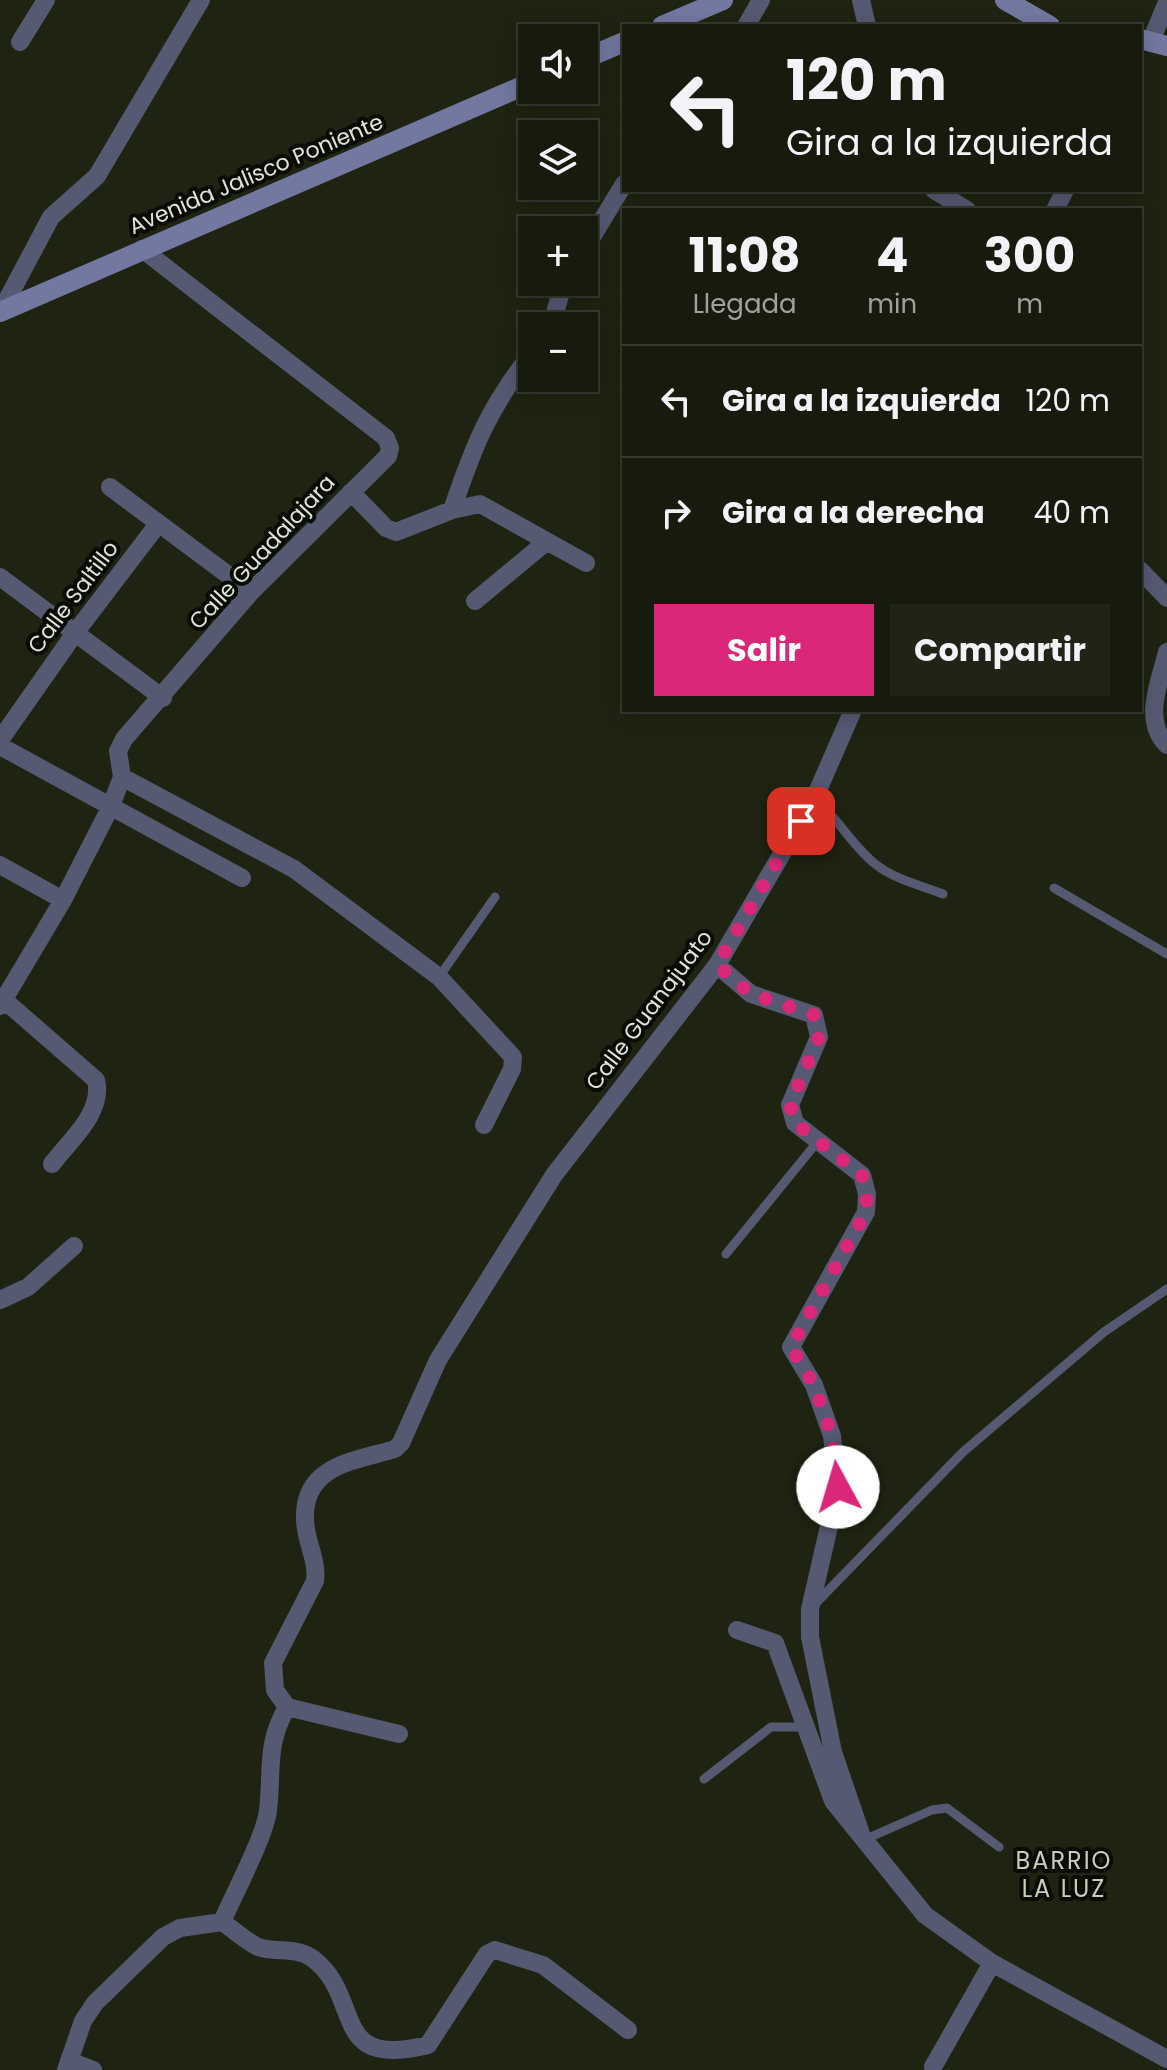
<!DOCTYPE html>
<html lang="es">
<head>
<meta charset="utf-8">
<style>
	:root { --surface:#161b0d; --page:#1f2416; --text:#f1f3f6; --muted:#9ea19d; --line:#35392e; --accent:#db2777 }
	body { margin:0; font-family:Poppins,sans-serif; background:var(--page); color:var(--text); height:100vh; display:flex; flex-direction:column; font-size:30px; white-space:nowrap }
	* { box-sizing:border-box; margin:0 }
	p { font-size:26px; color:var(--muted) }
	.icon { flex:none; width:44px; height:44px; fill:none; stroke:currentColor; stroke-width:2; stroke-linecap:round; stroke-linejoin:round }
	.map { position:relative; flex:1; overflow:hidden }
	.side { position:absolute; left:622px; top:208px; width:520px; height:504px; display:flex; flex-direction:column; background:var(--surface); border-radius:0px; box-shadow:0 4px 20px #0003,0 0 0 2px var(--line) }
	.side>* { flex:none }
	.top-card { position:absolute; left:622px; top:24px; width:520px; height:168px; border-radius:0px; box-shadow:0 4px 20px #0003,0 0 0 2px var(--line); background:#161b0d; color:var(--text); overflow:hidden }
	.tools { position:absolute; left:518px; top:24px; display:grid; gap:16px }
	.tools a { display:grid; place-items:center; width:80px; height:80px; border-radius:0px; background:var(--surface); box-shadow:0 4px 20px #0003,0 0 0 2px var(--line); font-size:40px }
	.pin { position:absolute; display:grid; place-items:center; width:68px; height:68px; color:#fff; margin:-34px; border-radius:16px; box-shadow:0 4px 12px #0006 }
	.me { position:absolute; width:88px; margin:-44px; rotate:354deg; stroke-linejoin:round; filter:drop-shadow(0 0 6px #0008) }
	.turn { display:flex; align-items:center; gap:28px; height:168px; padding:0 32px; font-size:36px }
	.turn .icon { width:104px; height:104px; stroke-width:2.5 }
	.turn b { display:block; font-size:56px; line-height:68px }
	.eta { display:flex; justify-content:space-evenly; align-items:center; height:136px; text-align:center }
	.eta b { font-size:48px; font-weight:700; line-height:56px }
	.cta { display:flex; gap:16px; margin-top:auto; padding:16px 32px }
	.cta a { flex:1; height:92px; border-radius:0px; background:var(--accent); color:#fff; font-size:32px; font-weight:700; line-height:92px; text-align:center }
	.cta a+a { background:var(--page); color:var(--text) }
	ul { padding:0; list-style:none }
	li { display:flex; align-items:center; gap:24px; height:112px; padding:0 32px; border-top:2px solid var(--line) }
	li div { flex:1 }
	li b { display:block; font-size:30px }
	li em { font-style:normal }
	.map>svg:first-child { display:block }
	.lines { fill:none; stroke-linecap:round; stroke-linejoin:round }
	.lane { stroke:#555972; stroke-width:9 }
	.street { stroke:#555972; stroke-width:18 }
	.secondary { stroke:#7278a0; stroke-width:20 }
	.route { stroke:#db2777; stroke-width:14; stroke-dasharray:0 25.2 }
	.labels { text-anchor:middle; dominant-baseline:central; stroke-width:8; stroke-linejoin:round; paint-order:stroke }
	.street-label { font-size:22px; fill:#dfe4d7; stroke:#090c05 }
	.neighbourhood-label { font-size:24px; letter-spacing:2px; fill:#c7d0b7; stroke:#090c05 }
</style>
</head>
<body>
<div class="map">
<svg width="1167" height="2070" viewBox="0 0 1167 2070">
	<rect width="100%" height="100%" fill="#1e2411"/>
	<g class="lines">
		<path class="lane" d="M815 797C836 817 852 845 874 863 893 879 920 885 943 894
			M1054 888 1167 954
			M439 977 495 897
			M726 1254 818 1141
			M816 1603 963 1452 1104 1332 1167 1289
			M704 1779 771 1727H807
			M866 1839 932 1810 947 1808 999 1847"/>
		<path class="street" d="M861 0 867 26
			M746 26 761 0
			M1151 41 1167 2
			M20 42 46 0
			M934 190 967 210
			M1055 210 1065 190
			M584 250 624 184
			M1 311 51 217 97 176 201 0
			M551 326 564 282
			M110 487 251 592
			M351 492 386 528 396 532 452 510C474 445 489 407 532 353
			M452 510 480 504 586 563
			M1140 570 1167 598
			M0 577 163 698
			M475 601 546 542
			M1167 652C1160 681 1142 720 1167 745
			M0 740 75 633 158 524
			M0 746 242 878
			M122 777 294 869 439 977 513 1057 512 1069 484 1125
			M0 865 63 900
			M717 965 751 994 814 1015 819 1037 790 1105 795 1123 862 1175 867 1194 866 1212 791 1347 814 1385 832 1436 838 1487 810 1609V1637L833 1752 861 1834
			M4 1000 96 1080C104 1112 70 1140 52 1164
			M0 1006 63 900 111 806 122 777 118 751 124 739 251 592 388 456 390 448 386 438 142 249
			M0 1300 28 1287 74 1246
			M737 1630 775 1643 833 1801 925 1915 992 1963 1167 2059
			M287 1707 399 1734
			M222 1922C233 1929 246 1941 258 1947 275 1953 297 1947 312 1958 365 1997 327 2070 428 2045L487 1954 495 1950 543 1965 628 2030
			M69 2061 93 2070
			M933 2067 992 1963
			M66 2070 83 2021 95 2003 163 1937 180 1928 222 1922C233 1896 266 1834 268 1810 273 1769 265 1746 287 1707L275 1690 273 1663 315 1581C318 1559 305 1541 305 1519 303 1465 355 1461 395 1449L401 1443 438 1360 554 1175 717 965 815 797 853 710"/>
		<path class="secondary" d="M1005 0 1050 26
			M662 26 723 0
			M1140 39 1167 46
			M584 59 624 42
			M0 312 532 82"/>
	</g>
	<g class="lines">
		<path class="route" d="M801 821 717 965 751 994 814 1015 819 1037 790 1105 795 1123 862 1175 867 1194 866 1212 791 1347 814 1385 832 1436 838 1487"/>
	</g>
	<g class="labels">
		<g class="street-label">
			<text transform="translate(256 174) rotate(-23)">Avenida Jalisco Poniente</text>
			<text transform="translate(262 552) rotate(-47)">Calle Guadalajara</text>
			<text transform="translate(73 597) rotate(-53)">Calle Saltillo</text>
			<text transform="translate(649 1010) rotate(-53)">Calle Guanajuato</text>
		</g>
		<g class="neighbourhood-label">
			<text x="1064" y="1860">BARRIO<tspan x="1064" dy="28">LA LUZ</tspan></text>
		</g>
	</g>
</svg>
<div class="tools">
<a><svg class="icon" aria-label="sound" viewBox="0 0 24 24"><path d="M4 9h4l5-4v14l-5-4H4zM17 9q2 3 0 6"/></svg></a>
<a><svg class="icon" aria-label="layers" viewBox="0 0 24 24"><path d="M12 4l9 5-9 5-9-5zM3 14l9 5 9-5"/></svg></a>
<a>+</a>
<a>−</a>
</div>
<div class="pin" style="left:801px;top:821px;background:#d93025"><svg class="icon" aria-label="arrive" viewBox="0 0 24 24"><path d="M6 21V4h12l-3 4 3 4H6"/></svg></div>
<svg class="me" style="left:838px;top:1487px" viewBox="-20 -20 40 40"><circle r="19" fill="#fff"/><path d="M0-13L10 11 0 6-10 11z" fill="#db2777"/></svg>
<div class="top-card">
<div class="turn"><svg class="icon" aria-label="left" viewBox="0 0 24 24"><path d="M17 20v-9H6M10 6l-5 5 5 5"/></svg><div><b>120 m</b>Gira a la izquierda</div></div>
</div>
<section class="side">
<div class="eta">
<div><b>11:08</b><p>Llegada</p></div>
<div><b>4</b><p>min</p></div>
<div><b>300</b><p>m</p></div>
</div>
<ul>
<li><svg class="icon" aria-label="left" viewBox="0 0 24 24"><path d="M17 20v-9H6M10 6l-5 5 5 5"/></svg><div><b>Gira a la izquierda</b></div><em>120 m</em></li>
<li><svg class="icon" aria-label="right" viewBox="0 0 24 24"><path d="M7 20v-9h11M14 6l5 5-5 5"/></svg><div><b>Gira a la derecha</b></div><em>40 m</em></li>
</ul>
<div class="cta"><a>Salir</a><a>Compartir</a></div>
</section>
</div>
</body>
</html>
